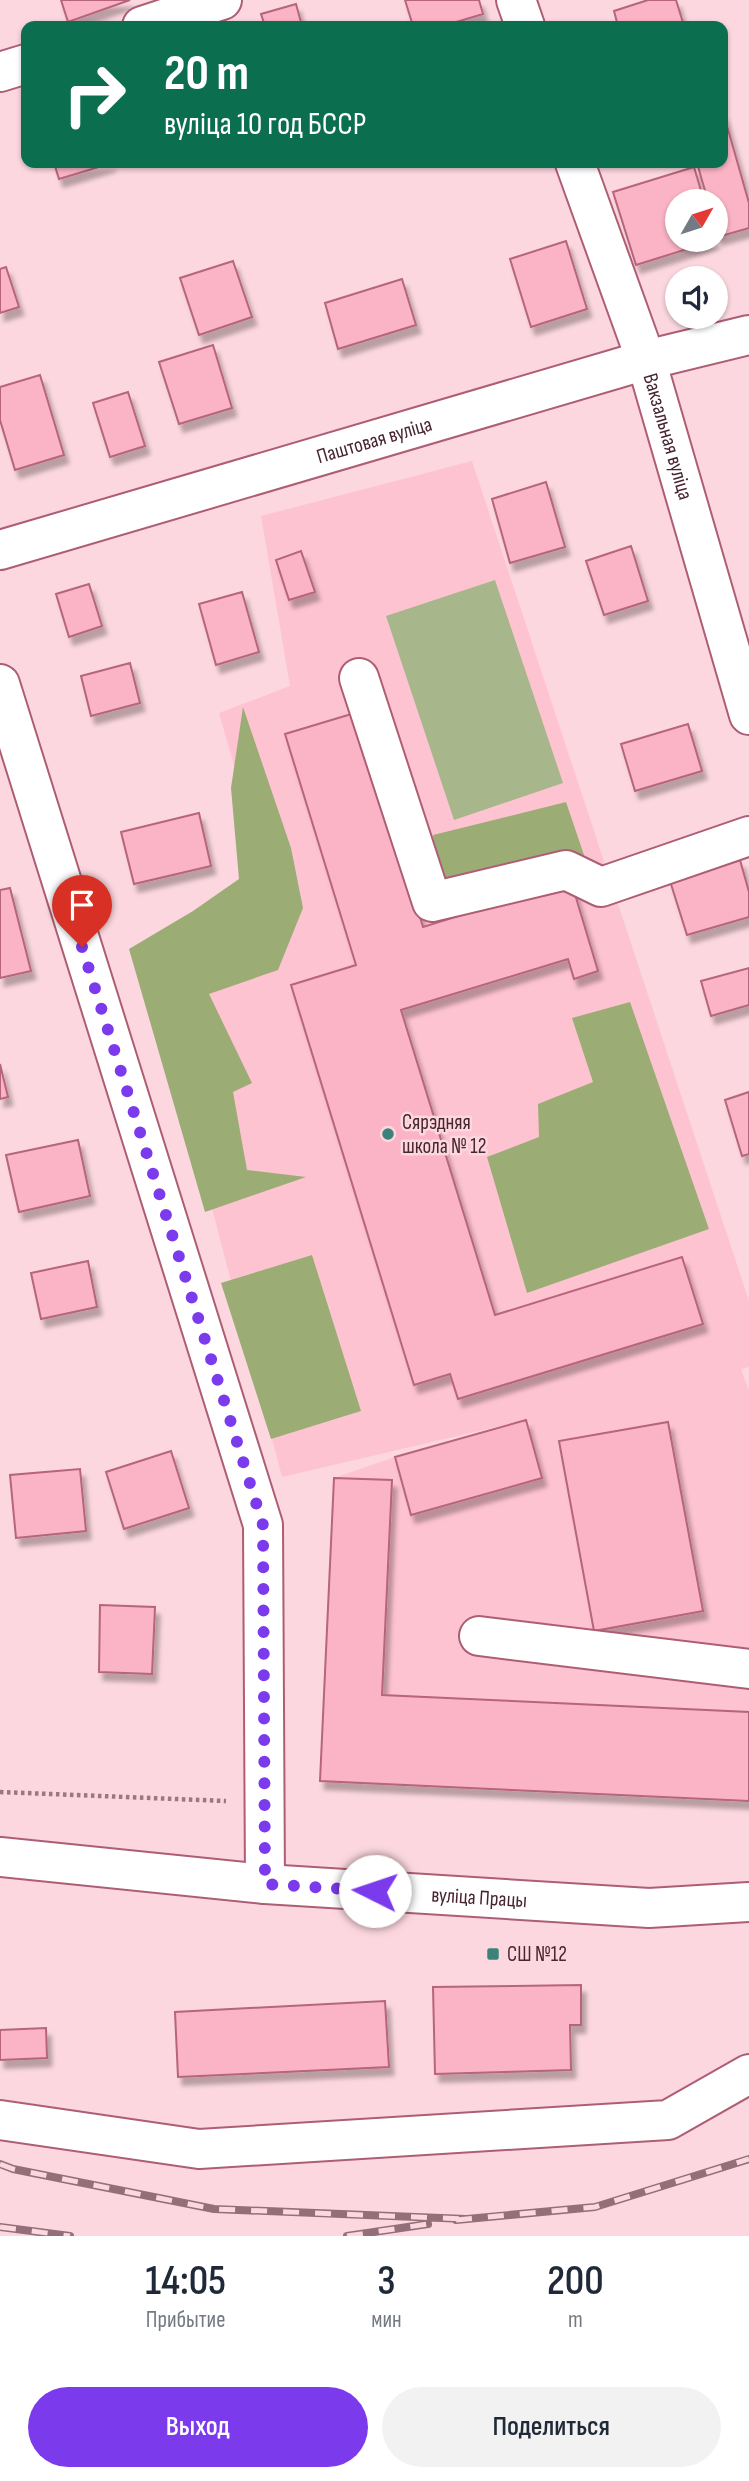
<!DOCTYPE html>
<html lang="ru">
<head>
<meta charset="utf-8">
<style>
	:root { --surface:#fff; --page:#f2f2f3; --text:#1f2937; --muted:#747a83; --accent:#7c3aed }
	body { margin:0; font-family:"Sofia Sans Condensed",sans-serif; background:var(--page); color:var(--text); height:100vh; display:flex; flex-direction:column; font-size:26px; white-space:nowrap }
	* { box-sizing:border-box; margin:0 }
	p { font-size:23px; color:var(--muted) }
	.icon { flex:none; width:38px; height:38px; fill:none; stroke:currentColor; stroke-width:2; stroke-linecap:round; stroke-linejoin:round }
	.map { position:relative; height:2236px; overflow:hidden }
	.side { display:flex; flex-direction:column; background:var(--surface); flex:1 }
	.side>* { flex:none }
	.hud { position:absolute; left:21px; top:21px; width:707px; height:147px; border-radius:14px; box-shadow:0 2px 5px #0004; background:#0b6e4f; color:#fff; overflow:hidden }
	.needle { width:46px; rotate:51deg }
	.fabs { position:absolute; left:665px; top:189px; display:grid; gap:14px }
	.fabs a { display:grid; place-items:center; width:63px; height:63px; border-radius:50%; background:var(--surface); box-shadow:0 2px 5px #0004; font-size:35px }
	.pin { position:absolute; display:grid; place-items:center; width:60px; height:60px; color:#fff; margin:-72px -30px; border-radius:50% 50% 50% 0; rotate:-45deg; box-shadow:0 0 7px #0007 }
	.pin .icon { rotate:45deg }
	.me { position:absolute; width:77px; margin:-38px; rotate:274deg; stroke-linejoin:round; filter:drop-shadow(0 0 5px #0008) }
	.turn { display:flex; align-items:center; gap:24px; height:147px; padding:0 28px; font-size:32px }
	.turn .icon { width:91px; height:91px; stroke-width:2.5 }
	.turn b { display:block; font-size:49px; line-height:60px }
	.eta { display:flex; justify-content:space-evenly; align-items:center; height:119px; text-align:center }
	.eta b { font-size:42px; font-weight:600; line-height:49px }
	.primary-button { display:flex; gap:14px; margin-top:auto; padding:14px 28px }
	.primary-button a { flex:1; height:80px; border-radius:42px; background:var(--accent); color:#fff; font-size:28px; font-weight:600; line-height:80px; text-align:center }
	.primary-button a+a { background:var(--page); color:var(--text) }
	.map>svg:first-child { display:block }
	.built { fill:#fec3d0 }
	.green { fill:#a7b68b }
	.forest { fill:#9bad75 }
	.building { fill:#fbb4c5; stroke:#b6657b; stroke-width:2; filter:url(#shadow) }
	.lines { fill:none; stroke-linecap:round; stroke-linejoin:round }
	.minor-casing { stroke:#ae5e74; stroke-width:42 }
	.major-casing { stroke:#ae5e74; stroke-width:42 }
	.path { stroke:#9b7880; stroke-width:4.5; stroke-dasharray:3.5 3.5; stroke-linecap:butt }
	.minor { stroke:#fff; stroke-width:38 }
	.major { stroke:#fff; stroke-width:38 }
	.rail-casing { stroke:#937079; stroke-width:8 }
	.rail { stroke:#fcd7df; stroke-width:5; stroke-dasharray:16; stroke-linecap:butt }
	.route { stroke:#7c3aed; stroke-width:12; stroke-dasharray:0 21.6 }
	.poi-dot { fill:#3d8279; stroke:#fcd7df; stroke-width:2.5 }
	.labels { text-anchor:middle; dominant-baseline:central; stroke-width:5; stroke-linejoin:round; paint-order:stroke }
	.street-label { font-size:21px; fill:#48262f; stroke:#fcd7df }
	.poi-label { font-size:21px; fill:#48262f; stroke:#fcd7df; text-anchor:start }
</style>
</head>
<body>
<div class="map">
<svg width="749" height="2236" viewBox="0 0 749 2236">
	<defs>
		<filter id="shadow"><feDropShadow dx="4.5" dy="8" stdDeviation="2" flood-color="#0004"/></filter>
	</defs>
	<rect width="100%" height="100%" fill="#fcd7df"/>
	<path class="built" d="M472 461 749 1301V1367L741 1369 749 1391V1801L320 1781 334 1478 395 1457 517 1422 282 1477 151 974 281 927 219 713 290 686 261 516Z"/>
	<path class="green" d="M495 580 563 783 454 820 386 616Z"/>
	<path class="forest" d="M243 707 291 848 303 908 278 970 209 994 252 1083 233 1092 247 1170 306 1177 205 1212 129 949 193 911 239 879 231 788Z
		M566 802 584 855 440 889 433 835Z
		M630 1002 709 1229 527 1293 487 1157 539 1137 538 1104 593 1082 572 1018Z
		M312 1255 361 1411 271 1439 221 1283Z"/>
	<path class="building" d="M61 0H130L68 22Z
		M405 0H479L483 14 443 26H413Z
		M648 0H676L684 26H618L614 11Z
		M296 4 302 26H265L261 14Z
		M723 112 749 203V228L718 237 716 228V201H708L697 163H723Z
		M54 163H112L59 179Z
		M694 167 704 201H677V240H716L636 265 613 192Z
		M566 241 587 309 531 327 510 259Z
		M233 261 252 317 199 335 180 278Z
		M6 267 19 307 0 313V269Z
		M402 279 416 325 338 349 325 303Z
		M213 345 232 408 179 424 159 362Z
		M40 375 64 455 15 470 0 420V387Z
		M128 392 145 446 110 457 93 403Z
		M546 482 565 547 510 563 492 499Z
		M631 546 648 601 604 615 586 561Z
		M301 551 315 592 289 600 276 560Z
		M89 584 102 626 69 637 56 594Z
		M242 592 259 652 216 665 199 604Z
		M130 663 140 703 91 716 81 676Z
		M358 712 423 927 571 881 598 971 574 979 568 959 401 1010 495 1315 682 1257 703 1324 458 1399 450 1374 414 1385 291 985 356 965 285 734Z
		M688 724 702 771 635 791 621 744Z
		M199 813 211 866 134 884 121 832Z
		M740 860 749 892V917L687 935 670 881Z
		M10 888 31 971 0 978V890Z
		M749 968V1005L711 1016 701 981Z
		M0 1064 8 1097 0 1099Z
		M749 1092V1154L742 1156 725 1100Z
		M78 1140 90 1196 19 1212 6 1155Z
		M88 1261 97 1307 41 1319 31 1273Z
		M526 1420 542 1478 411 1515 395 1457Z
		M668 1422 703 1611 594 1631 559 1441Z
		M171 1451 189 1508 124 1529 106 1472Z
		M80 1469 86 1531 16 1538 10 1475Z
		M334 1478 392 1480 382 1695 749 1712V1801L320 1781Z
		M100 1605 155 1607 152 1674 99 1672Z
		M581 1985V2025H570L571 2070 435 2074 433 1987Z
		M385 2001 389 2067 178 2077 175 2012Z
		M46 2028 47 2058 0 2060V2030Z"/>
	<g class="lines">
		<g class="minor-casing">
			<g id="minor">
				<path d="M516 0 525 26"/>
				<path d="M142 26 222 0"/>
				<path d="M0 72 26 64"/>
				<path id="s1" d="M575 163 646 360 749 715"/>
				<path id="s2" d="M0 550 646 360 749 335"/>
				<path d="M359 678 432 902 566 870 601 887 749 836"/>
				<path d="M0 684 263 1525 265 1884"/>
				<path d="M479 1636 749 1669"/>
				<path d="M0 2120 199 2149 668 2120 749 2074"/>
			</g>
		</g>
		<g class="major-casing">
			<g id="major">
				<path id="s3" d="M0 1857 265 1884 649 1908 749 1902"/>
			</g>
		</g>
		<path class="path" d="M0 1792 226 1801"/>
		<use href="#minor" class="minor"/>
		<use href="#major" class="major"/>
		<g class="rail-casing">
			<path id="rail" d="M0 2164 13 2169 214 2209 466 2219
				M456 2220 595 2207 749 2159
				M0 2227 70 2236
				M347 2236 428 2224"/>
		</g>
		<use href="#rail" class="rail"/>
	</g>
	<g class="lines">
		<path class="route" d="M82 947 263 1525 265 1884 375 1891"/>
	</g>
	<g class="poi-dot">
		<circle cx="388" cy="1134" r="7"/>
		<rect x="486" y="1947" width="14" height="14" rx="3.5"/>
	</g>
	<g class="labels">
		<g class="street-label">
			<text stroke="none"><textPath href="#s1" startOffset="289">Вакзальная вуліца</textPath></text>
			<text stroke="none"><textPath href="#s2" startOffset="390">Паштовая вуліца</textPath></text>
			<text stroke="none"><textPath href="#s3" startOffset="481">вуліца Працы</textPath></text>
		</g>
		<g class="poi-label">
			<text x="402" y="1122">Сярэдняя<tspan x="402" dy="24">школа № 12</tspan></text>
			<text x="507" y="1954">СШ №12</text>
		</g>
	</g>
</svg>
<div class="fabs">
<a><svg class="needle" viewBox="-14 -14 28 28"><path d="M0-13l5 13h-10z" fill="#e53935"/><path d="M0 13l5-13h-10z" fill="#747a83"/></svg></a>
<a><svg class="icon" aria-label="sound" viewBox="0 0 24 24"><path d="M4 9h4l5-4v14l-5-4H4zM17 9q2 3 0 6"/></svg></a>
</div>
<div class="pin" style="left:82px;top:947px;background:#d93025"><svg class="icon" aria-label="arrive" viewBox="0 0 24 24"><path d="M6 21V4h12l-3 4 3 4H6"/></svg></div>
<svg class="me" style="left:375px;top:1891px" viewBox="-20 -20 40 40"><circle r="19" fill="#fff"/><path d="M0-13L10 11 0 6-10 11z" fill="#7c3aed"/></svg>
<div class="hud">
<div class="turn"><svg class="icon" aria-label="right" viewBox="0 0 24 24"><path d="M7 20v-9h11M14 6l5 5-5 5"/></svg><div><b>20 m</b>вуліца 10 год БССР</div></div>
</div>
</div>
<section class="side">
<div class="eta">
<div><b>14:05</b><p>Прибытие</p></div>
<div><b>3</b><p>мин</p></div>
<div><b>200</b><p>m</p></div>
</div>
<div class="primary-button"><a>Выход</a><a>Поделиться</a></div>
</section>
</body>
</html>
